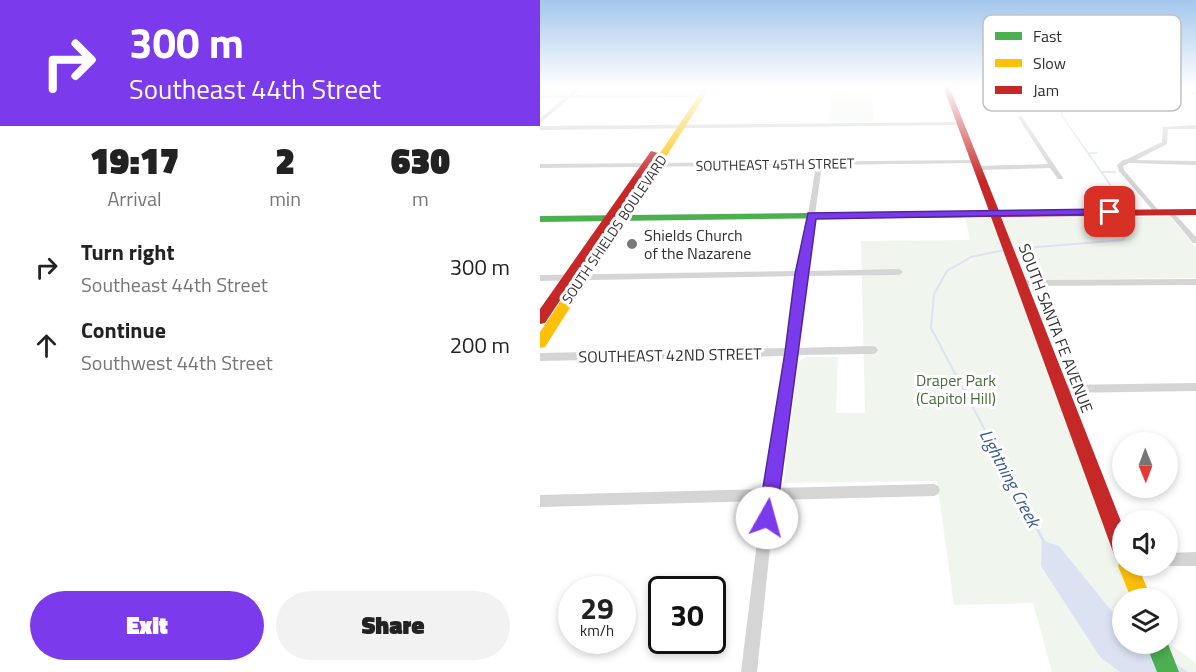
<!DOCTYPE html>
<html lang="en">
<head>
<meta charset="utf-8">
<style>
	:root { --surface:#fff; --page:#f2f2f2; --text:#222; --muted:#767676; --accent:#7c3aed }
	body { margin:0; font-family:"Titillium Web",sans-serif; background:var(--page); color:var(--text); height:100vh; display:flex; flex-direction:column; font-size:22px; white-space:nowrap }
	* { box-sizing:border-box; margin:0 }
	p { font-size:20px; color:var(--muted) }
	.icon { flex:none; width:33px; height:33px; fill:none; stroke:currentColor; stroke-width:2; stroke-linecap:round; stroke-linejoin:round }
	.map { position:relative; flex:1; overflow:hidden }
	.side { display:flex; flex-direction:column; background:var(--surface); width:540px }
	.side>* { flex:none }
	.hud { background:#7c3aed; color:#fff; overflow:hidden }
	.needle { width:39px; rotate:179deg }
	.fabs { position:absolute; left:572px; top:432px; display:grid; gap:12px }
	.fabs a { display:grid; place-items:center; width:66px; height:66px; border-radius:50%; background:var(--surface); box-shadow:0 3px 9px #0003; font-size:30px }
	.speed { position:absolute; left:18px; top:576px; display:flex; gap:12px; font-size:30px; font-weight:700; text-align:center }
	.speed>* { display:grid; place-content:center; width:78px; height:78px; border-radius:50%; background:var(--surface); box-shadow:0 3px 9px #0003; line-height:1 }
	.speed small { font-size:15px; font-weight:400 }
	.speed .limit { border:3px solid #111; border-radius:9px; background:#fff; color:#111 }
	.pin { position:absolute; display:grid; place-items:center; width:51px; height:51px; color:#fff; margin:-26px; border-radius:12px; box-shadow:0 3px 9px #0006 }
	.me { position:absolute; width:66px; margin:-33px; rotate:7deg; stroke-linejoin:round; filter:drop-shadow(0 0 4px #0008) }
	.turn { display:flex; align-items:center; gap:21px; height:126px; padding:0 30px; font-size:27px }
	.turn .icon { width:78px; height:78px; stroke-width:2.5 }
	.turn b { display:block; font-size:42px; line-height:51px }
	.eta { display:flex; justify-content:space-evenly; align-items:center; height:102px; text-align:center }
	.eta b { font-size:36px; font-weight:800; line-height:42px }
	.action { display:flex; gap:12px; margin-top:auto; padding:12px 30px }
	.action a { flex:1; height:69px; border-radius:36px; background:var(--accent); color:#fff; font-size:24px; font-weight:800; line-height:69px; text-align:center }
	.action a+a { background:var(--page); color:var(--text) }
	ul { padding:0; list-style:none }
	li { display:flex; align-items:center; gap:18px; height:78px; padding:0 30px }
	li div { flex:1 }
	li b { display:block; font-size:22px }
	li em { font-style:normal }
	main { display:flex; flex:1; min-height:0 }
	.map>svg:first-child { display:block }
	.green { fill:#f0f6ed }
	.water { fill:#dbe3f3 }
	.lines { fill:none; stroke-linecap:round; stroke-linejoin:round }
	.stream-far2 { stroke:#dbe3f3; stroke-width:1.5 }
	.stream-far1 { stroke:#dbe3f3; stroke-width:2 }
	.stream { stroke:#dbe3f3; stroke-width:3 }
	.street { fill:#d5d5d5; fill-rule:evenodd }
	.fast { fill:#4caf50; fill-rule:evenodd }
	.slow { fill:#ffc107; fill-rule:evenodd }
	.jam { fill:#c62828; fill-rule:evenodd }
	.route { fill:#7c3aed; stroke:#51269a; stroke-width:1.5 }
	.poi-dot { fill:#797979; stroke:#fff; stroke-width:2 }
	.labels { text-anchor:middle; dominant-baseline:central; stroke-width:6; stroke-linejoin:round; paint-order:stroke }
	.far-street-label { font-size:14px; fill:#313131; stroke:#fff }
	.poi-label { font-size:16px; fill:#313131; stroke:#fff; text-anchor:start }
	.street-label { font-size:16px; fill:#313131; stroke:#fff }
	.park-label { font-size:16px; fill:#476f3d; stroke:#fff }
	.water-label { font-size:18px; font-style:italic; fill:#3c5b96; stroke:#fff }
	.key { fill:#fff; stroke:#c1c1c1; stroke-width:1.5 }
	.key-label { font-size:16px; fill:#313131 }
</style>
</head>
<body>
<main>
<section class="side">
<div class="hud">
<div class="turn"><svg class="icon" aria-label="right" viewBox="0 0 24 24"><path d="M7 20v-9h11M14 6l5 5-5 5"/></svg><div><b>300 m</b>Southeast 44th Street</div></div>
</div>
<div class="eta">
<div><b>19:17</b><p>Arrival</p></div>
<div><b>2</b><p>min</p></div>
<div><b>630</b><p>m</p></div>
</div>
<ul>
<li><svg class="icon" aria-label="right" viewBox="0 0 24 24"><path d="M7 20v-9h11M14 6l5 5-5 5"/></svg><div><b>Turn right</b><p>Southeast 44th Street</p></div><em>300 m</em></li>
<li><svg class="icon" aria-label="ahead" viewBox="0 0 24 24"><path d="M12 20V5M6 11l6-6 6 6"/></svg><div><b>Continue</b><p>Southwest 44th Street</p></div><em>200 m</em></li>
</ul>
<div class="action"><a>Exit</a><a>Share</a></div>
</section>
<div class="map">
<svg width="656" height="672" viewBox="0 0 656 672">
	<rect width="100%" height="100%" fill="#fff"/>
	<path class="green" d="M221 86H269L268 94 271 86H320L307 89H331L334 121 289 122 292 91C272 98 239 97 221 86Z
		M429 86H487L499 97 516 107 464 91 441 90Z
		M630 217 656 247V278L475 280 591 598H582V644H627V642L656 663V672H512L493 603 414 605 397 481 244 483 258 362 266 357H298L296 413H325L321 241 430 240 425 218Z"/>
	<path class="water" d="M502 540 519 546 582 624V644H608L648 672H580L560 657 501 566Z"/>
	<g class="lines">
		<path class="stream-far2" d="M469 86 495 94
			M489 86 496 94 521 107
			M521 107 522 116 569 183 578 205
			M521 107 566 98 574 86
			M548 153H557
			M563 172H575
			M583 239 588 231 586 218"/>
		<path class="stream-far1" d="M473 249 583 240 584 238
			M464 250 431 257 407 271 394 294 391 328 477 491"/>
		<path class="stream" d="M476 489 503 540
			M573 613 582 621"/>
		<path class="street" d="M39 86H44L33 95H162L164 96 162 97 30 98 0 123V118L25 98H0V96L28 95Z
			M521 86H525V87L523 88Z
			M642 86H647L656 93V96Z
			M480 116 482 117 523 178 522 179H518L510 168 437 170 434 168 437 166 508 164 478 117Z
			M422 122V124L420 125 0 130V126Z
			M656 125V129H628L627 144 596 160 656 161V165L589 163 583 166 584 170 620 212 619 213H615L579 171 577 165 583 160 587 159 622 142 623 127Z
			M435 160 438 162 437 163 282 165 267 271 359 269 363 272 359 275 266 276 256 348 333 346 336 347 338 350 336 353 333 354 255 355 236 488 394 484 398 486 400 490 398 494 394 496 235 500 217 672H201L222 501 0 507V495L224 489 245 356 0 361V353L247 348 258 276 0 281V275L259 271 276 165 0 168V164Z
			M630 210 632 211 656 237V243H653L628 213 627 212Z
			M656 279V285L480 286 476 283 480 280Z
			M656 383V391L521 393 517 392 516 389 517 386 521 385Z
			M656 552V566H624H627V553Z"/>
		<path class="fast" d="M367 212 372 215 371 217 0 222V216Z
			M627 641 628 644 639 672H617L606 644H627Z"/>
		<path class="slow" d="M165 86H171L5 347 0 348V332Z
			M582 559V566H598L611 598H591L578 566Z"/>
		<path class="jam" d="M403 86H409L459 211 656 209V215L461 217 582 524V559L575 556 572 549 451 217 367 218 362 215 367 212 449 211Z
			M111 151 118 153 5 323 0 324V309Z"/>
	</g>
	<linearGradient id="sky" x2="0" y2="1"><stop stop-color="#a3c7ec"/><stop offset="0.48" stop-color="#fff"/><stop offset="1" stop-color="#fff" stop-opacity="0"/></linearGradient>
	<rect width="656" height="180" fill="url(#sky)"/>
	<path class="route" d="M570 209 575 212 574 214 276 219 236 518 234 525 227 527 220 525 218 518 245 352 255 274 268 213Z"/>
	<circle class="poi-dot" cx="92" cy="244" r="6"/>
	<g class="labels">
		<g class="far-street-label">
			<text transform="translate(235 164) rotate(-1)">SOUTHEAST 45TH STREET</text>
			<text transform="translate(74 229) rotate(-56)">SOUTH SHIELDS BOULEVARD</text>
		</g>
		<g class="poi-label">
			<text x="104" y="235">Shields Church<tspan x="104" dy="18">of the Nazarene</tspan></text>
		</g>
		<g class="street-label">
			<text transform="translate(516 328) rotate(69)">SOUTH SANTA FE AVENUE</text>
			<text transform="translate(130 355) rotate(-1)">SOUTHEAST 42ND STREET</text>
		</g>
		<g class="park-label">
			<text x="416" y="380">Draper Park<tspan x="416" dy="18">(Capitol Hill)</tspan></text>
		</g>
		<g class="water-label">
			<text transform="translate(470 478) rotate(62)">Lightning Creek</text>
		</g>
	</g>
	<rect x="443" y="15" width="198" height="96" rx="9" class="key"/>
	<rect x="455" y="32" width="27" height="8" fill="#4caf50"/>
	<rect x="455" y="59" width="27" height="8" fill="#ffc107"/>
	<rect x="455" y="86" width="27" height="8" fill="#c62828"/>
	<g class="key-label">
		<text x="493" y="42">Fast</text>
		<text x="493" y="69">Slow</text>
		<text x="493" y="96">Jam</text>
	</g>
</svg>
<div class="fabs">
<a><svg class="needle" viewBox="-14 -14 28 28"><path d="M0-13l5 13h-10z" fill="#e53935"/><path d="M0 13l5-13h-10z" fill="#767676"/></svg></a>
<a><svg class="icon" aria-label="sound" viewBox="0 0 24 24"><path d="M4 9h4l5-4v14l-5-4H4zM17 9q2 3 0 6"/></svg></a>
<a><svg class="icon" aria-label="layers" viewBox="0 0 24 24"><path d="M12 4l9 5-9 5-9-5zM3 14l9 5 9-5"/></svg></a>
</div>
<div class="speed"><div>29<small>km/h</small></div><div class="limit">30</div></div>
<div class="pin" style="left:570px;top:212px;background:#d93025"><svg class="icon" aria-label="arrive" viewBox="0 0 24 24"><path d="M6 21V4h12l-3 4 3 4H6"/></svg></div>
<svg class="me" style="left:227px;top:518px" viewBox="-20 -20 40 40"><circle r="19" fill="#fff"/><path d="M0-13L10 11 0 6-10 11z" fill="#7c3aed"/></svg>
</div>
</main>
</body>
</html>
